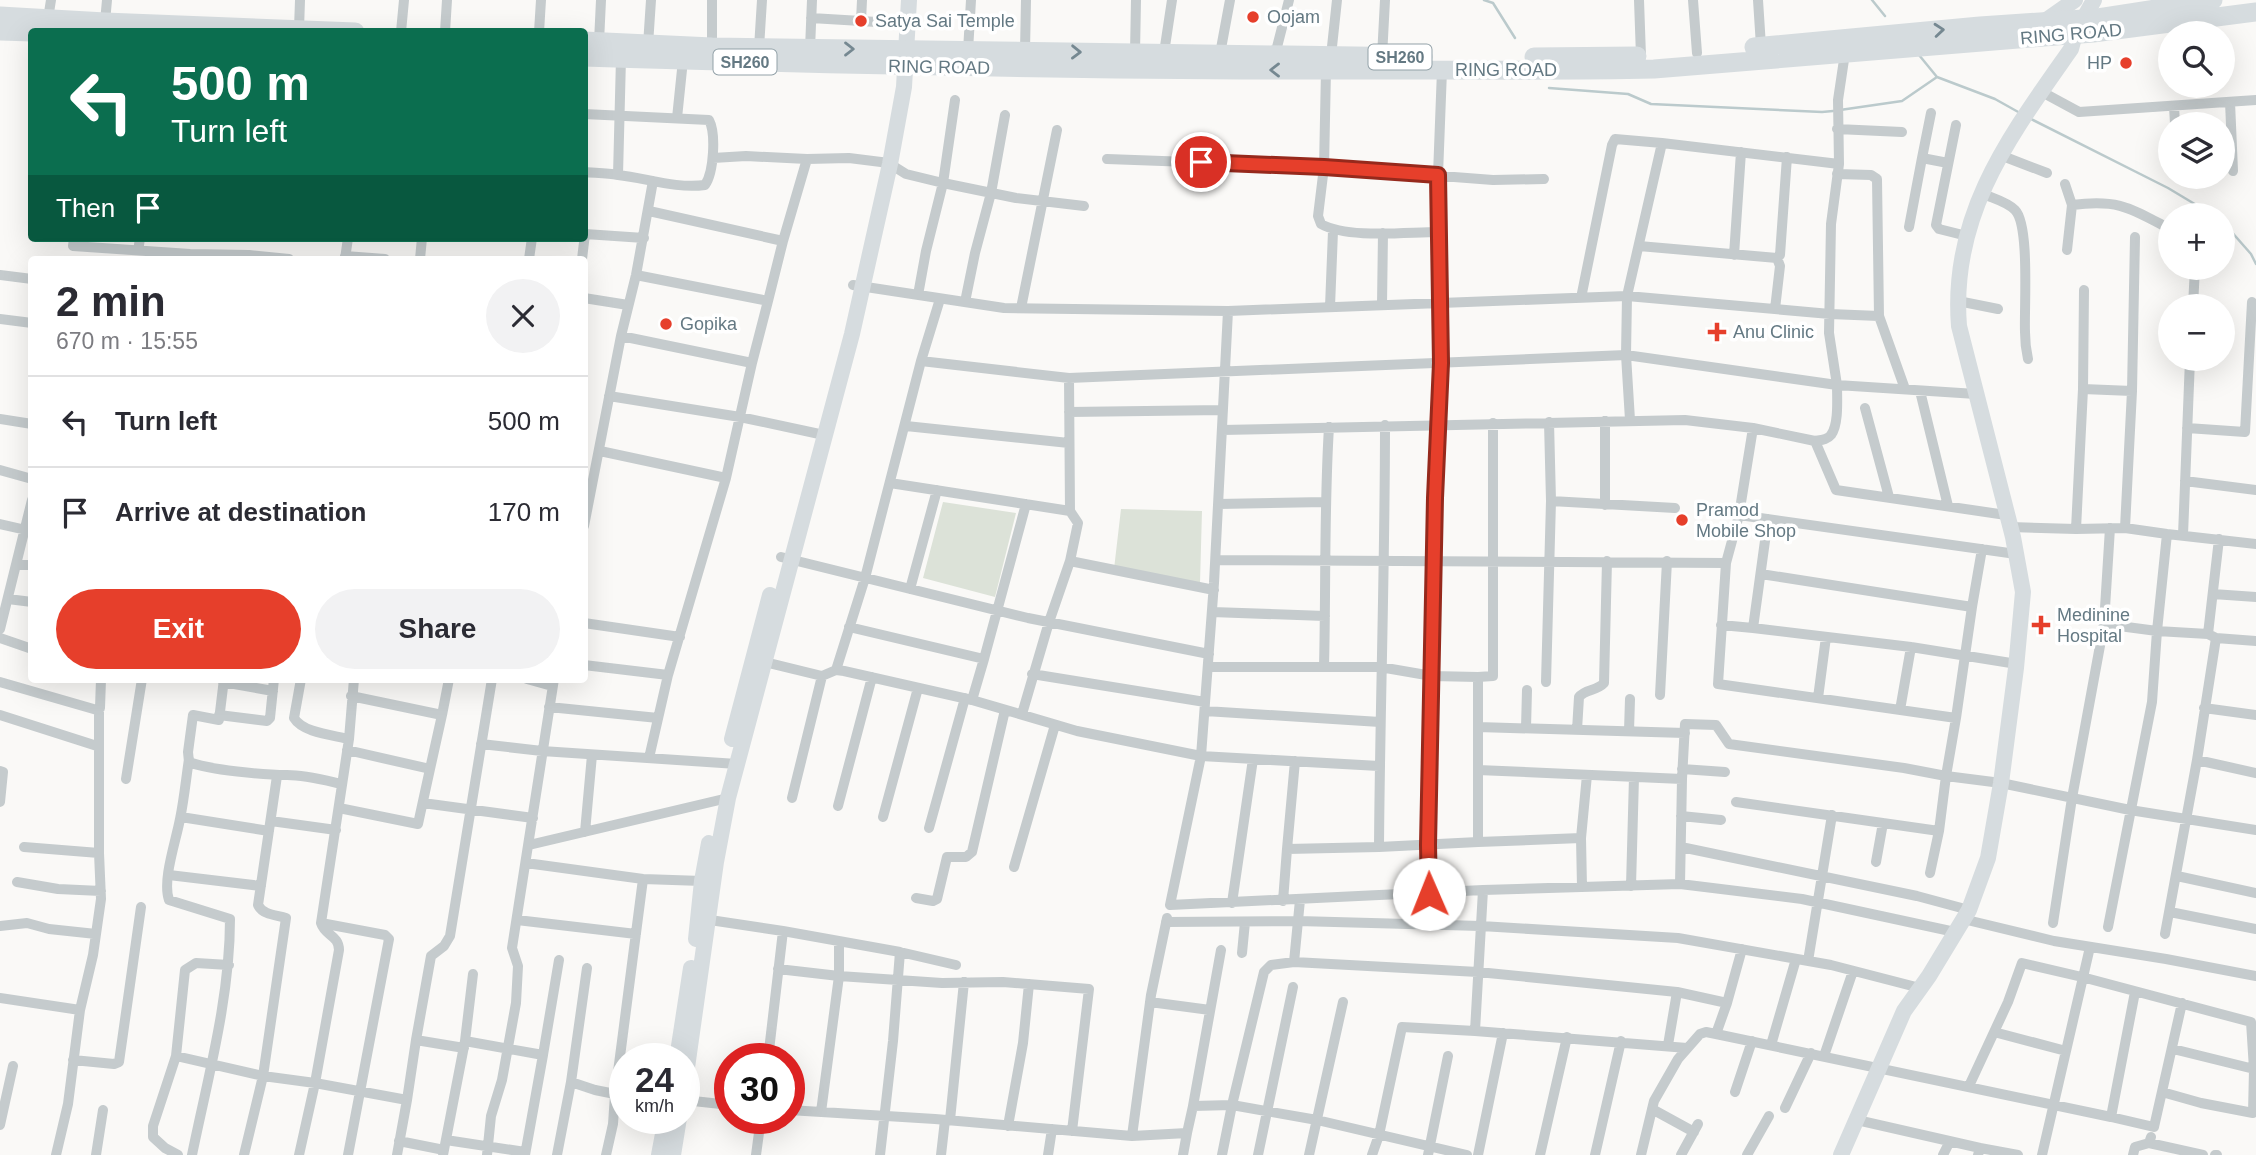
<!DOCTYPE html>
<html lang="en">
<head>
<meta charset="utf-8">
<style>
	:root { --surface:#fff; --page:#f2f2f3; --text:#2b2b33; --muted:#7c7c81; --line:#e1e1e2; --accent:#e63f2b }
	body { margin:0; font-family:Helvetica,sans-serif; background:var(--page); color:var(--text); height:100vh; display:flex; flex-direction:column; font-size:26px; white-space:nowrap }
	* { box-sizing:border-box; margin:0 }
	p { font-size:23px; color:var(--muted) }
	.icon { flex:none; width:38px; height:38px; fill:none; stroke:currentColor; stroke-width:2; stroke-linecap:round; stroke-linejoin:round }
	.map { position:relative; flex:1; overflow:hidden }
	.side { position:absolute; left:28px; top:256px; width:560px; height:427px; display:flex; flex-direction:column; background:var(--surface); border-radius:7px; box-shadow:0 7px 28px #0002 }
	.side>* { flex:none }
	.hud { position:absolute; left:28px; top:28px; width:560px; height:214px; border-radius:7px; box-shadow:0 7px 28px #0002; background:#0b6e4f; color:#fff; overflow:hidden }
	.controls { position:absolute; left:2158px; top:21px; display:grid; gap:14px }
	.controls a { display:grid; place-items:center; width:77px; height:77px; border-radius:50%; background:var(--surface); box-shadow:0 7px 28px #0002; font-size:35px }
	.speed { position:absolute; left:609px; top:1043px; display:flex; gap:14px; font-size:35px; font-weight:700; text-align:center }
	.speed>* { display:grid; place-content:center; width:91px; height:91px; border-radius:50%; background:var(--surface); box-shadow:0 7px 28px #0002; line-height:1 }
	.speed small { font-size:18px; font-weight:400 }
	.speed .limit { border:10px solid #d22; background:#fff; color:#111 }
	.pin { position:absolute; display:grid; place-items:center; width:60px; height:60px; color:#fff; margin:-30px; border:4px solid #fff; border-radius:50%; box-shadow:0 2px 7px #0007 }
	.me { position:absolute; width:77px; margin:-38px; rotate:359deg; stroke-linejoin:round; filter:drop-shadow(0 0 5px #0008) }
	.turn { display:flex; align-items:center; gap:24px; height:147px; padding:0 28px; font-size:32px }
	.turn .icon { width:91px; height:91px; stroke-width:2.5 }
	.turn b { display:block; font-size:49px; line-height:60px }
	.then { display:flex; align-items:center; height:66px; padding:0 28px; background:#0003; gap:14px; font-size:26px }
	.round { display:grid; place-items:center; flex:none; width:74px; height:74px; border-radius:37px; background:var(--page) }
	.summary { display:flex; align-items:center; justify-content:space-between; height:119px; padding:0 28px }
	h1 { font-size:42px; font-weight:700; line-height:52px }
	.action { display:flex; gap:14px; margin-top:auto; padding:14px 28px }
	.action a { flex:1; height:80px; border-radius:42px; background:var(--accent); color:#fff; font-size:28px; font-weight:700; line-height:80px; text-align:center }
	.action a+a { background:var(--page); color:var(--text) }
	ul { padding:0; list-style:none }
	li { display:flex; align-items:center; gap:21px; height:91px; padding:0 28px; border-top:2px solid var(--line) }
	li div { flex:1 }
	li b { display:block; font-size:26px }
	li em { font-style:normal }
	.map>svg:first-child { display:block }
	.green { fill:#dce2d8 }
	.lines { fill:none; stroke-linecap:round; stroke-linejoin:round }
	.stream { stroke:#bbcacc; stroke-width:2.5 }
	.street { stroke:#c5cbcd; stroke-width:10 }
	.secondary { stroke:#d6dcdf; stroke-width:16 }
	.highway { stroke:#d6dcdf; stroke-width:19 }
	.oneway { stroke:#758891 }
	.route-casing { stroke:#96291c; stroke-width:18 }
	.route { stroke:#e63f2b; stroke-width:12 }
	.poi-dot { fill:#e63f2b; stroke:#fff; stroke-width:2.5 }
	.labels { text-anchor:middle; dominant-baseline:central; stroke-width:7; stroke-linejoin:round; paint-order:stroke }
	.shield { fill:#fff; stroke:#92a1a8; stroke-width:2 }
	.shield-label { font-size:16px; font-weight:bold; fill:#647983 }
	.poi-label { font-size:18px; fill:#647983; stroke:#fff; text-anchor:start }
	.street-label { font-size:18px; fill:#647983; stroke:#fff }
</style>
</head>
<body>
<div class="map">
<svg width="2256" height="1155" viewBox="0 0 2256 1155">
	<rect width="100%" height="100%" fill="#faf9f7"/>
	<path class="green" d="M943 502 1016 513 995 597 923 578Z
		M1121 509 1202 511 1200 583 1114 569Z"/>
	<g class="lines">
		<path class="stream" d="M1484 0 1493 3 1515 38
			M1872 0 1885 16
			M1919 55 1937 77
			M1549 88 1628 94 1651 104 1822 112 1833 111
			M1840 110 1902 101 1937 77 1995 99 2020 113
			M2029 118 2168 188 2213 215
			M2222 221 2251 254 2256 264"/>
		<path class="street" d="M1639 0 1641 56
			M1693 0 1697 53
			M1758 0 1761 46
			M811 18 861 21 862 0
			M48 19 51 0
			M861 21 907 24
			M105 22 107 0
			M299 29 300 0
			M401 32 404 0
			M445 32 447 0
			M539 32 541 0
			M599 42 601 0
			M648 45 651 0
			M712 47V0
			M759 48 762 0
			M810 49 812 0
			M968 51 971 0
			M1025 51 1026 0
			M1135 53 1136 0
			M1164 53 1172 0
			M1220 54 1230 0
			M1275 55 1289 0
			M1331 56 1337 0
			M1382 57 1385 0
			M1326 70 1324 167 1318 216 1321 224C1348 239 1406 232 1438 232
			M2042 92 2079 112 2256 100
			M2230 102 2233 171
			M2174 106 2175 124
			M1931 113 1922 158 1948 163
			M584 114 709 120C716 133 714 172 705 185 676 189 646 178 618 175 607 173 595 173 584 172
			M677 118 683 60
			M1956 125 1936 225 1939 229 1967 236
			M1837 129 1902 132
			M2000 155 2047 173
			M713 158 746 156 807 159
			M1107 159 1324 167 1493 180 1544 179
			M1839 164 1838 100 1845 53
			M1837 174 1871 175 1877 179 1879 316 1905 389
			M618 175 621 58
			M2065 184 2072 205
			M1981 193C1991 198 2006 201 2015 210 2030 225 2024 308 2025 332 2025 341 2026 350 2028 359
			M1909 227 1922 158
			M74 238 73 246 190 254 249 255 289 259
			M783 241 807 159 849 158 881 162 890 164 906 174 943 183 1016 198 1084 206
			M1639 246 1777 258
			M2067 250 2072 205C2119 199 2130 208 2170 229
			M1734 255 1741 152
			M345 256 385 259
			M137 259 140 238
			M345 259 348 238
			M420 259 422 238
			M529 259 532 238
			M582 259 585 234 644 238
			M0 275 32 279
			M636 275 768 301 783 241 649 211
			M918 295 926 251 943 183 955 100
			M584 298 628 305
			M1581 298 1612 145 1615 139 1662 143
			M1958 301 1998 309
			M965 302 975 253 991 193 1005 115
			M1382 305 1383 233
			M2193 306 2195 268
			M1330 307 1333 231
			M1021 308 1057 130
			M1775 309 1780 266 1777 258 1780 255 1787 157
			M1228 311 1627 296 1662 143 1839 164 1831 224 1829 333 1837 385 1976 394
			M0 319 32 323
			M621 336 752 363
			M921 361 1069 378 1626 355 1837 385C1837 399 1839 424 1831 435 1827 440 1821 440 1815 441
			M1069 378 1070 511 1078 523 1070 561 1214 590
			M2083 389 2084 290
			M1920 391 1948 506
			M609 396 740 417 824 435
			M1865 408 1889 497
			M1069 412 1223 410
			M0 419 32 424
			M1630 420 1626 355 1627 296 1830 314 1879 316
			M1605 421V505
			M1549 422 1551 501
			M1385 425C1385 566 1380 706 1379 847L1478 842
			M906 426 1069 443
			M2187 428 2245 432 2252 302
			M1222 430 1685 420 1753 428 1815 441 1836 490 2006 515
			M600 451 726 478
			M0 470 32 479
			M2185 481 2256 490
			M890 483 1070 511
			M1218 504 1325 502
			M1739 515 2016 554
			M1768 519 1753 628 1911 647 2017 664
			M0 524 26 530
			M584 526 621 336 636 275 653 181
			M2010 527 2076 529 2125 528 2167 534 2256 544
			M2125 528 2132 391 2135 237
			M2076 529 2083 389 2132 391
			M2183 535 2190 359
			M781 557 1028 618 1209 654
			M1216 560 1726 563 1739 515 1753 428
			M1726 563 1718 684 1956 718 1946 776 2001 783 2130 810 2256 830
			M17 565H32
			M1761 574 1972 607 1982 549
			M910 589 937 490
			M2213 594 2256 597
			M8 599 32 602
			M1212 612 1325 616
			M584 623 680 637
			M2104 624 2157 631 2208 634
			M1721 625 1753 628
			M849 627 984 659 1026 504
			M0 629 32 500
			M0 638 32 649
			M2216 638 2256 641
			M761 661 822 676 836 670 844 671 972 700 1077 731 1201 756 1214 583 1228 311 1004 308 853 285
			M584 665 668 675
			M1208 667H1380L1432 676 1478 677V842L1581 838 1582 887
			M1324 667C1326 587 1324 507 1329 427
			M836 670 865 578 921 361 940 299
			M1032 674 1205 702
			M1478 677 1493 676V423
			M224 679 219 720 193 715 188 752 189 762C209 770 265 775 287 775 306 775 324 780 342 784
			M301 679 294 718C303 733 333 735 349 739
			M527 679 552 686
			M0 682 97 710 100 708 101 679
			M223 682 273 691
			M1546 682 1551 501 1675 508
			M1660 695 1667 561
			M1818 698 1826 637
			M972 700 984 659
			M549 707 658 718
			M2204 708 2256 715
			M1900 710 1911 647
			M1205 711 1380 722
			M1022 714 1049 622 1070 561
			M0 715 97 746
			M219 715 267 721 270 718 274 679
			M442 715 449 679
			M1956 718 1972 607
			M1478 727 1685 733
			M1526 728 1527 690
			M1577 730 1579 697C1585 689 1597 691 1604 683L1607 561
			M1629 731 1630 699
			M481 744 542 751 737 764
			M347 750 430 769 442 715 351 696
			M649 758 668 675 726 478 752 363 768 301
			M189 759C186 779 184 800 180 819 176 841 162 880 169 900L230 919C230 998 208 1077 192 1155
			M2197 760 2256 773
			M1379 766 1201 756 1170 905 1483 890 1680 884 1802 899 1955 932
			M1682 769 1725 772
			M1478 770 1682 779 1685 724 1716 725 1729 744 1904 768 1946 776 1939 831 1736 802
			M0 771 3 772 0 802
			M126 779 142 679
			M792 798 822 676
			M423 803 533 818
			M838 806 872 677
			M339 808 418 824 430 769
			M1681 816 1721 820
			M181 817 269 831
			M883 817 918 688
			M271 821 336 830
			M929 828 965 698
			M585 832 592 755
			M1581 838 1587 775
			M529 845 728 798
			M24 847 99 853
			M1681 847 1917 896 1969 910
			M1287 849 1295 761
			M1876 862 1883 823
			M526 863 643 879 702 881
			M1014 867 1055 725
			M1930 873 1939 831
			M169 875 261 886
			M2177 876 2256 893
			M17 882 58 889 101 891
			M1680 884 1682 779
			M1631 886 1634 777
			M1483 890 1475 1031 1687 1048
			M1429 894 1428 845 1435 498 1441 363 1438 175 1442 70
			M916 898 933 901 937 899 947 857H966L972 852 1005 710
			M1283 901 1287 849 1379 847
			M1232 903 1253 759
			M2170 912 2256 929
			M1963 919 2054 941 2166 959 2256 976
			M517 920 636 934
			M710 920 783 931 768 1059
			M1166 922 1298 921 1481 926 1678 938 1831 965 1920 988
			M321 923 385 935 389 939 348 1155
			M2053 923 2072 798 2104 624 2110 528
			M0 926 27 923 49 929 96 934
			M2108 927 2152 702 2157 631 2167 534
			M783 931 900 952 956 965
			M2165 934 2197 760 2216 638 2208 634 2219 539
			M1242 953 1245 922
			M1808 961 1832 815
			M1294 962 1300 900
			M778 969 839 976 942 983 1003 982 1089 989 1072 1131
			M0 998 80 1010 93 955 101 899 99 853V710
			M1150 1002 1210 1010
			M1727 1003 1716 1034 2111 1117 2135 992
			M1994 1032 2066 1051
			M465 1041 543 1055 525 1155
			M1668 1045 1677 992
			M1771 1045 1796 959
			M464 1048 416 1040 431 956 444 946 450 936 492 679
			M2173 1049 2254 1069
			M543 1055 559 960
			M176 1056 263 1076 315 1083 407 1100 416 1040
			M1824 1056 1853 971
			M73 1060 114 1064 119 1062 141 907
			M571 1082 587 968
			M1969 1086 2008 1002 2022 963 2082 977 2251 1022 2254 1069 2253 1113 2201 1103 2162 1092
			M1735 1092 1752 1041
			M684 1100 730 1105
			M1193 1106 1221 950
			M1785 1108 1811 1053
			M1652 1109 1694 1132
			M789 1110 935 1119 1132 1136 1187 1133 1193 1106 1232 1105 1317 1120 1467 1155
			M821 1112 839 976V943
			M2111 1117 2154 1127 2182 1003
			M950 1120 964 982
			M1857 1120 1980 1148
			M0 1125 13 1066
			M1008 1126 1023 1043 1029 984
			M1132 1136 1151 995 1167 918
			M446 1140 525 1152
			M399 1141 444 1150
			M2149 1143 2203 1155
			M56 1155 68 1104 80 1010
			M96 1155 103 1110
			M178 1155 165 1148 153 1137V1126L176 1056 185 970 196 963 229 965
			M244 1155 263 1076 286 918C276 915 263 915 258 905L277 776
			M299 1155 315 1083 339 950C339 935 325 936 321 923L349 739 354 679
			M397 1155 407 1100
			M443 1155 465 1041 473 974
			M487 1155 491 1116 502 1080 516 1003 518 966 512 948 554 679
			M557 1155 571 1082 595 1090 625 1096
			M606 1155 613 1124 615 1095 643 879
			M756 1155 761 1118
			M880 1155 893 1041 900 952
			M941 1155 945 1120
			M1048 1155 1052 1129
			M1183 1155 1187 1133
			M1222 1155 1232 1105 1264 972 1271 965 1294 962 1478 972 1677 992 1727 1003 1742 949
			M1258 1155 1293 987
			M1309 1155 1343 1002
			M1372 1155 1379 1135 1402 1027 1475 1031
			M1428 1155 1448 1056
			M1478 1155 1503 1033
			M1540 1155 1567 1037
			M1595 1155 1621 1041
			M1641 1155 1654 1101 1678 1059 1700 1034 1706 1032 1716 1034
			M1681 1155 1698 1124
			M1747 1155 1769 1116
			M1943 1155 1950 1141
			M1978 1155 1980 1148 2018 1155
			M2042 1155 2090 947
			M2133 1155 2135 1147 2149 1143 2151 1137
			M2215 1155H2217"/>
		<path class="secondary" d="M2045 21 2075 0
			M732 739 770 595
			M696 939 702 881 709 843
			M677 1059 691 968
			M684 1089 716 862 728 798 852 334 890 164 904 87 909 0
			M659 1155 666 1118
			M673 1155 679 1118
			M1841 1155 1904 1011 1929 976 1969 910 1988 858 2001 783 2016 668 2023 592 2013 537 1959 326C1950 214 2010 136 2071 49L2075 34 2094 0"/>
		<path class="highway" d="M0 16 105 22 355 32
			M0 31 32 32
			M584 41 712 47 1423 57
			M1754 47 1980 26 2098 18 2213 0
			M584 57C846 65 1108 71 1369 70 1464 70 1559 71 1654 69L2093 33 2256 12
			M1534 57 1637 56"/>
	</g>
	<defs><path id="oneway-chevron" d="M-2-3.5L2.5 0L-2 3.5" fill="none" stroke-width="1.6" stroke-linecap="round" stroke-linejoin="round" transform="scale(1.75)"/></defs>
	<g class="oneway">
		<use href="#oneway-chevron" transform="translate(1939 30) rotate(-5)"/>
		<use href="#oneway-chevron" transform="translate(849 49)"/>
		<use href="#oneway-chevron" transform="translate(1076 52) rotate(1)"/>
		<use href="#oneway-chevron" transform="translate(1275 70) rotate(180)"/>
	</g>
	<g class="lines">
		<g class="route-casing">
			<path id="route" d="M1201 162 1324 167 1438 175 1441 363 1435 498 1428 845 1429 894"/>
		</g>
		<use href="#route" class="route"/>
	</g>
	<g class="poi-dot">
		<circle cx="1253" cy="17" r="7"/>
		<circle cx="861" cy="21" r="7"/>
		<circle cx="2126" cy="63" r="7"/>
		<circle cx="666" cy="324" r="7"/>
		<path d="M1713.5 321.5h7v7h7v7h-7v7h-7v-7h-7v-7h7z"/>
		<circle cx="1682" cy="520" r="7"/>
		<path d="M2037.5 614.5h7v7h7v7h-7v7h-7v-7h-7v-7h7z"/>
	</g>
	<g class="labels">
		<g class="shield">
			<rect x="1368.5" y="44.5" width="63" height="25" rx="5"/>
			<rect x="713.5" y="49.5" width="63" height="25" rx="5"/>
		</g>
		<g class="shield-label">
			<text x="1400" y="57">SH260</text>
			<text x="745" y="62">SH260</text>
		</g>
		<g class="poi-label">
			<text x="1267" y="17">Oojam</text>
			<text x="875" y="21">Satya Sai Temple</text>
			<text x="2112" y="63" text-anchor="end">HP</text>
			<text x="680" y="324">Gopika</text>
			<text x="1733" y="332">Anu Clinic</text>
			<text x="1696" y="510">Pramod<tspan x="1696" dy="21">Mobile Shop</tspan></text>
			<text x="2057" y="615">Medinine<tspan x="2057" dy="21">Hospital</tspan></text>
		</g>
		<g class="street-label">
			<text transform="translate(2071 34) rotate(-5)">RING ROAD</text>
			<text transform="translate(939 67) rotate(1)">RING ROAD</text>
			<text x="1506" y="70">RING ROAD</text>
		</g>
	</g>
</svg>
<div class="controls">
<a><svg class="icon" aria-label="search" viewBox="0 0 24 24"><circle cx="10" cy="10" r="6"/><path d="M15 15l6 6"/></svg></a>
<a><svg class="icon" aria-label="layers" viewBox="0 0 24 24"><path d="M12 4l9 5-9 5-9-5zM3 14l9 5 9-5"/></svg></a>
<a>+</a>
<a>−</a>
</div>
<div class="speed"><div>24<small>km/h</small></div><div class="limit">30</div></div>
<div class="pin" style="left:1201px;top:162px;background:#d93025"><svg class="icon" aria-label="arrive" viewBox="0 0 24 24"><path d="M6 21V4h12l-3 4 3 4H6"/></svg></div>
<svg class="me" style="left:1429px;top:894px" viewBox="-20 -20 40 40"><circle r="19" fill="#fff"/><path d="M0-13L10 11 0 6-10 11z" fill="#e63f2b"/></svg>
<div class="hud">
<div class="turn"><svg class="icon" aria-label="left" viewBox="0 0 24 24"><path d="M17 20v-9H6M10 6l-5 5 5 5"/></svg><div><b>500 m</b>Turn left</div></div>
<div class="then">Then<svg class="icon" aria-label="arrive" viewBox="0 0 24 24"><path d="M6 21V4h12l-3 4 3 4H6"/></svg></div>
</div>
<section class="side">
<div class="summary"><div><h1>2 min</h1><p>670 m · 15:55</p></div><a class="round"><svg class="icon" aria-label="close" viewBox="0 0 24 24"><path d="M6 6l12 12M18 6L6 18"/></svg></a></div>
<ul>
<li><svg class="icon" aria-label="left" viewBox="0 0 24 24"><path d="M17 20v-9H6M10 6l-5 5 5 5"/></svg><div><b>Turn left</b></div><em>500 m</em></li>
<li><svg class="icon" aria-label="arrive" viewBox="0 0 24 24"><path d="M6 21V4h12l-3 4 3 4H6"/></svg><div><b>Arrive at destination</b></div><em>170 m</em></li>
</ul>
<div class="action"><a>Exit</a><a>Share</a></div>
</section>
</div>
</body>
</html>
